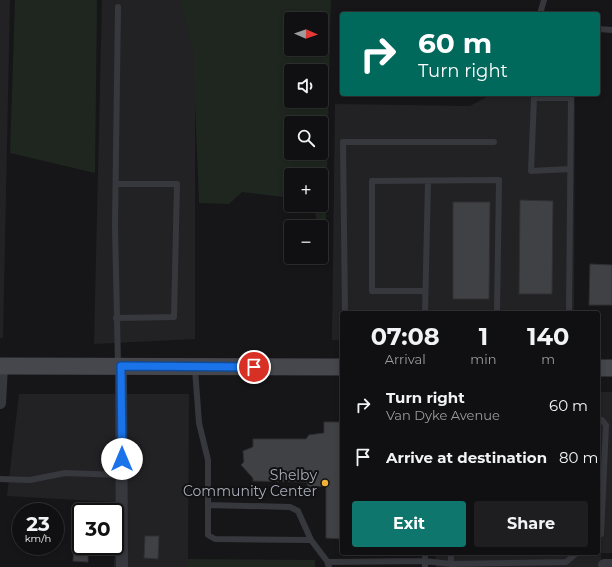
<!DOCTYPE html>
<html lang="en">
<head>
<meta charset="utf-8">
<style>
	:root { --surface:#101012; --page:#1e1e20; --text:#f1f3f6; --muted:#9c9d9f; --line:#303032; --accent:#0f766e }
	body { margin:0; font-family:Montserrat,sans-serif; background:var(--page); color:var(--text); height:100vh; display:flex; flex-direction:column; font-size:15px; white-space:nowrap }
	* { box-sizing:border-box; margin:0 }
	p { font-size:13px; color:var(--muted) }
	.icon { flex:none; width:22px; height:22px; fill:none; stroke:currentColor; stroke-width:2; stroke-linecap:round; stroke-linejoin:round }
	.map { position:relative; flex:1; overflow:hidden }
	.sheet { position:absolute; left:340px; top:311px; width:260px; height:244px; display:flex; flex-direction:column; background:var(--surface); border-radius:4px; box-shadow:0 2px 6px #0003,0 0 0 1px var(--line) }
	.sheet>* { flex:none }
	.banner { position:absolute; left:340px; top:12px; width:260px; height:84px; border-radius:4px; box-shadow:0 2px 6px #0003,0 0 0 1px var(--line); background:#00695c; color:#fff; overflow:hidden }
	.needle { width:26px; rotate:92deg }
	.tools { position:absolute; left:284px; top:12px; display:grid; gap:8px }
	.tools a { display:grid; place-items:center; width:44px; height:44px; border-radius:4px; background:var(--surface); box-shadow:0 2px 6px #0003,0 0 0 1px var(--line); font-size:20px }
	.speed { position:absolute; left:12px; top:503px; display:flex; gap:8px; font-size:20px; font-weight:700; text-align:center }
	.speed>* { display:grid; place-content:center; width:52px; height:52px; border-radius:50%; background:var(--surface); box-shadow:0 2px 6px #0003,0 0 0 1px var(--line); line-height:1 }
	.speed small { font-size:10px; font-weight:400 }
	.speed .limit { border:2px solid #111; border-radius:6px; background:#fff; color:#111 }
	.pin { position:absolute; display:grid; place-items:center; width:34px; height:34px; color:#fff; margin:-17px; border:2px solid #fff; border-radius:50%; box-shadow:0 1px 4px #0007 }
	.me { position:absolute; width:44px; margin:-22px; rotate:0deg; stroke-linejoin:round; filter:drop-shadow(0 0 3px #0008) }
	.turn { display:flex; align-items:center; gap:14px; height:84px; padding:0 12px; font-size:18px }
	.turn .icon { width:52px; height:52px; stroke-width:2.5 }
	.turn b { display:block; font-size:28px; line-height:34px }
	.eta { display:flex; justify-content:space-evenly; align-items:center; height:68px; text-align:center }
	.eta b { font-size:24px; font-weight:700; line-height:28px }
	.primary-button { display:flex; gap:8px; margin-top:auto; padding:8px 12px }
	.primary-button a { flex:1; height:46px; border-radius:4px; background:var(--accent); color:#fff; font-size:16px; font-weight:700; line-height:46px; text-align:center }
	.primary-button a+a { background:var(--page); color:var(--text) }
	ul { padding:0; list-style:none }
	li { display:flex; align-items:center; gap:12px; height:52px; padding:0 12px }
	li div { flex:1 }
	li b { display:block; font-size:15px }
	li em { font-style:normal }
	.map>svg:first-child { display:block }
	.built { fill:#222225 }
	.green { fill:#1e261f; fill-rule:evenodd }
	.building { fill:#404145; stroke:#303034 }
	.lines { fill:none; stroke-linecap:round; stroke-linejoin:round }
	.service { stroke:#37383d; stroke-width:6 }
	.minor { stroke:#37383d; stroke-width:12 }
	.secondary { stroke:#45474d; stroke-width:17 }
	.route-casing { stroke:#114b97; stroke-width:10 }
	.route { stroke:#1a73e8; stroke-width:7 }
	.poi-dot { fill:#f2b134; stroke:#111113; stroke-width:1.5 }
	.labels { text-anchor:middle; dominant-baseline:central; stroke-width:4; stroke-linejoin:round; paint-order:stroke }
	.poi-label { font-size:14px; fill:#a8adb8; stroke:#111113; text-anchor:end }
</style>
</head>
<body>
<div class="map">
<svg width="612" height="567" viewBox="0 0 612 567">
	<rect width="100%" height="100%" fill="#161618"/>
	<path class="built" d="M0 0H10L3 338H0Z
		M102 0H195V339L94 344Z
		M492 94H575L574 313H342V340H332L335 104 470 106Z
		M598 392H612V553H601V567H436L435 553H598Z
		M19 394H189L188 567H114V502L7 496Z"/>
	<path class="green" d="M15 0H97L95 173 10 153Z
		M180 0H331L326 218 323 226 317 221 313 205H321V175H291V198L242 192 229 204 199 203 193 52ZM291 19H321V49H291ZM291 71H321V101H291ZM291 123H321V153H291Z
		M188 559 315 560V567H188Z"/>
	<path class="building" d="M520 200 553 201 552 294H519Z
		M453 202H490L489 299H453Z
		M590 264 612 265V305H589Z
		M324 422H342V539L326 538V486L308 487 307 482 253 481V478L241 465 244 462 243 451 253 447V439H306L309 435 324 433Z
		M145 536H159L158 559 144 558Z
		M74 546H88V562L73 561Z"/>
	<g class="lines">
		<path class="service" d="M540 14 544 0
			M598 29 612 30
			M425 291H372V181L499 180 497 313
			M345 313 343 142H494
			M425 313 428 181
			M569 313 571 98H534L531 171 570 169
			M116 318 174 317 177 184H116
			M118 365 115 225 118 7
			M195 369 199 423 208 460V535L215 539 311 540 298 511 290 507 208 505
			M598 420H602L606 425 601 534 598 536
			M0 479 30 480 65 473 122 475
			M311 540 327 561 329 567
			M328 562 425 561 451 564 566 562 577 553
			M451 564V553
			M425 567V553"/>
		<path class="minor" d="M121 366 122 567
			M0 403 2 366
			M604 565H612"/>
		<path class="secondary" d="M0 366 342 367
			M598 368H612"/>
	</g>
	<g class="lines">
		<g class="route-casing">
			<path id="route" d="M122 459 121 366 254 367"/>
		</g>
		<use href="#route" class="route"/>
	</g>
	<circle class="poi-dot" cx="325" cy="483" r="4"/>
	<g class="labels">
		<g class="poi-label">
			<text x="317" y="475">Shelby<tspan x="317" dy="16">Community Center</tspan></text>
		</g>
	</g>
</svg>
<div class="tools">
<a><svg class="needle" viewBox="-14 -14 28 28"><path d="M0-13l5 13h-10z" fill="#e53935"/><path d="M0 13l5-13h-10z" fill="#9c9d9f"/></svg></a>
<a><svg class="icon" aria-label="sound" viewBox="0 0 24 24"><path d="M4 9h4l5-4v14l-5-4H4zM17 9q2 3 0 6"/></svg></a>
<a><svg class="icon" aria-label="search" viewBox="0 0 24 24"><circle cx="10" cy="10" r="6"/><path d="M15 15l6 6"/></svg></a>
<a>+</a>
<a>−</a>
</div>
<div class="speed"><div>23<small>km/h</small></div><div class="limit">30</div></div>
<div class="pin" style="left:254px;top:367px;background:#d93025"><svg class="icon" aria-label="arrive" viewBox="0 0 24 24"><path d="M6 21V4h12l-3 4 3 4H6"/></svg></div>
<svg class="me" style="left:122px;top:459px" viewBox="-20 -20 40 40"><circle r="19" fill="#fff"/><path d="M0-13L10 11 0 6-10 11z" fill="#1a73e8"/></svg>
<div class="banner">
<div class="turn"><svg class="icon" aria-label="right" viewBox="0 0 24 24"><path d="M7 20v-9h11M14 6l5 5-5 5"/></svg><div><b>60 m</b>Turn right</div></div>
</div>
<section class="sheet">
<div class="eta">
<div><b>07:08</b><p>Arrival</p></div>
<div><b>1</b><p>min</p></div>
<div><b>140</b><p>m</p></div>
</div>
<ul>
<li><svg class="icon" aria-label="right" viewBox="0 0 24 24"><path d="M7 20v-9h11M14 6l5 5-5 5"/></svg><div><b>Turn right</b><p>Van Dyke Avenue</p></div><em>60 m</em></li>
<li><svg class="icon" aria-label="arrive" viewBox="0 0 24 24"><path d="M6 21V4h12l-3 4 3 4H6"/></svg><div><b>Arrive at destination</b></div><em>80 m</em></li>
</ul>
<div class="primary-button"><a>Exit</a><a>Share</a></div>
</section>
</div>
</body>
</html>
